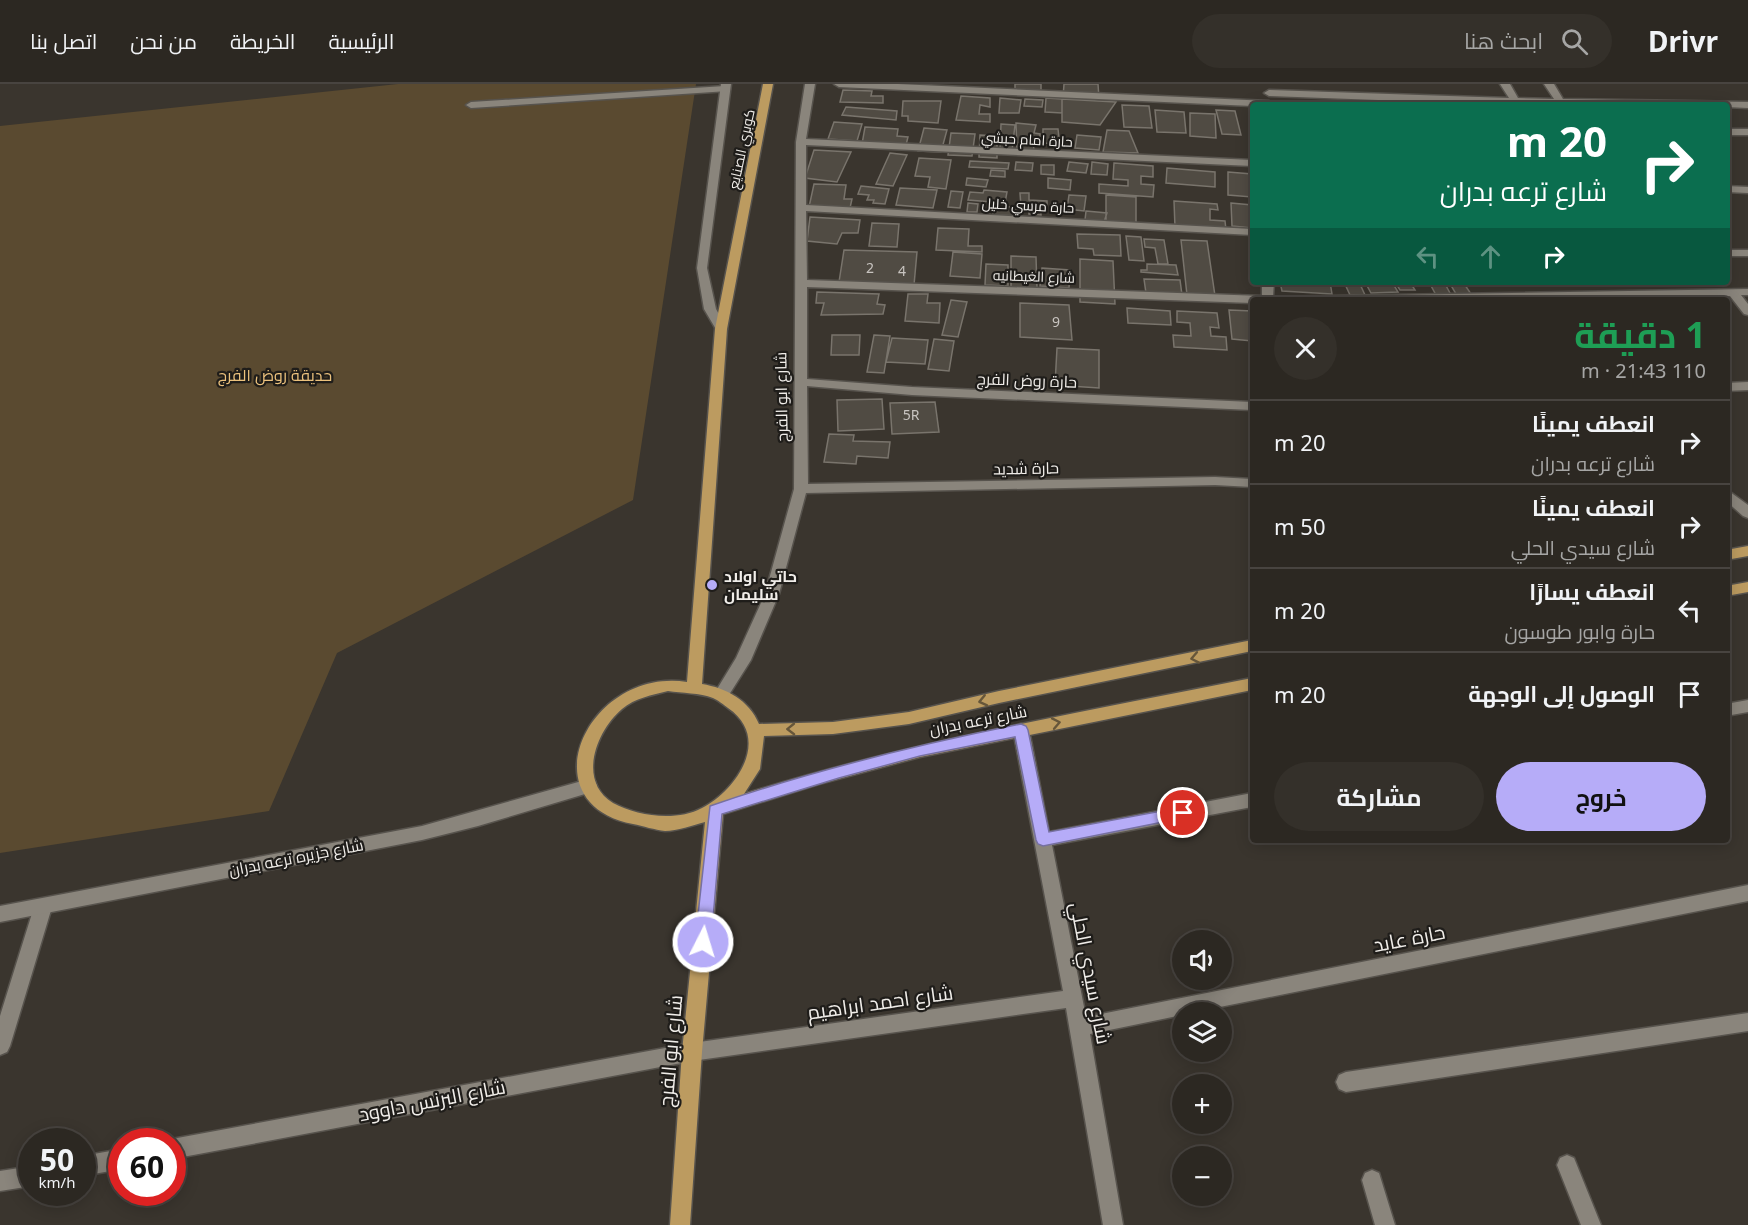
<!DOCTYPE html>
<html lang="ar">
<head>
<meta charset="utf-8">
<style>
	:root { --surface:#2c2822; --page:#34302a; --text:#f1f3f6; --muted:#a6a6a5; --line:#484440; --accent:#b6acf8 }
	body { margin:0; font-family:"Noto Sans",Cairo,sans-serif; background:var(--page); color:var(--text); direction:rtl; height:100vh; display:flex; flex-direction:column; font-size:22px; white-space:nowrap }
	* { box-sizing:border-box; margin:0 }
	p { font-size:20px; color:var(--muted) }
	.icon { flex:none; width:33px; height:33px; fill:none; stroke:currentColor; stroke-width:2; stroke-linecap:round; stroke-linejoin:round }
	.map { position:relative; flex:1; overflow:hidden; direction:ltr }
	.drawer { position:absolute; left:1250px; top:213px; width:480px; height:546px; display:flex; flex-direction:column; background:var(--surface); border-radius:6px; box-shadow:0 3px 15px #0003,0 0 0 2px var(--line); direction:rtl }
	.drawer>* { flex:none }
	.banner { position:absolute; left:1250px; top:18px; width:480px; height:183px; border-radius:6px; box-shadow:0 3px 15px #0003,0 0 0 2px var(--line); direction:rtl; background:#0b6e4f; color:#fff; overflow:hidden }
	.tools { position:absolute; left:1172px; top:846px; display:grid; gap:12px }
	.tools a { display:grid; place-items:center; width:60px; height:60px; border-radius:50%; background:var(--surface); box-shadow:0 3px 15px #0003,0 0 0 2px var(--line); font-size:30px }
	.speed { position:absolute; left:18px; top:1044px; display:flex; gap:12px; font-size:30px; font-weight:700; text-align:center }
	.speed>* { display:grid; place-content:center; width:78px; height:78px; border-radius:50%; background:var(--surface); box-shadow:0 3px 15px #0003,0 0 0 2px var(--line); line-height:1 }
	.speed small { font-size:15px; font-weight:400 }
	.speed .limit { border:9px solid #d22; background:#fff; color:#111 }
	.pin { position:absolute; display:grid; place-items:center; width:51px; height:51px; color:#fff; margin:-26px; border:3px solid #fff; border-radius:50%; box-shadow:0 2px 6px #0007 }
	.me { position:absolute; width:66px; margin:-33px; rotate:5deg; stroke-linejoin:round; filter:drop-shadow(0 0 4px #0008) }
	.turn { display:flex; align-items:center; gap:21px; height:126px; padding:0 24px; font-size:27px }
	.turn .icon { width:78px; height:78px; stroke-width:2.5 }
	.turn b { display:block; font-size:42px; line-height:51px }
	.lanes { display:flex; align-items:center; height:57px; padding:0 24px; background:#0003; justify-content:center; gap:30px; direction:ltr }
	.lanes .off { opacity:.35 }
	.round { display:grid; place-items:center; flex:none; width:63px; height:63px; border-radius:32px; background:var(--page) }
	.overview { display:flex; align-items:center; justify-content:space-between; height:102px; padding:0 24px }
	h1 { font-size:36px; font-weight:700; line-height:45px; color:#1e9e55 }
	.button { display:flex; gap:12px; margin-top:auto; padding:12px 24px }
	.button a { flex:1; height:69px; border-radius:36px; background:var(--accent); color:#111; font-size:24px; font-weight:700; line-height:69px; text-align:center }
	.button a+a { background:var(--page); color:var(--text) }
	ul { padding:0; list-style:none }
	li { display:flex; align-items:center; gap:18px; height:84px; padding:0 24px; border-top:2px solid var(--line) }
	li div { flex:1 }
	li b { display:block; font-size:22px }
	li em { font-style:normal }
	header { display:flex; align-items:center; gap:36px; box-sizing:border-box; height:84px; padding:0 30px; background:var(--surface); border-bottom:2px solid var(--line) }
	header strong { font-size:28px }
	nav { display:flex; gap:33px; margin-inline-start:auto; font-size:21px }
	.search { width:420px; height:54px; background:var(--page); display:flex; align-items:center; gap:15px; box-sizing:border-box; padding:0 21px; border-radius:33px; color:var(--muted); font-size:22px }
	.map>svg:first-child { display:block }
	.green { fill:#5a4a30 }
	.building { fill:#504b43; stroke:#79746c; stroke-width:1.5 }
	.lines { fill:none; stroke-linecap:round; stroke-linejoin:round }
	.service-casing { stroke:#57534d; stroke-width:3 }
	.minor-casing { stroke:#57534d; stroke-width:3 }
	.tertiary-casing { stroke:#57534d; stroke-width:3 }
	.primary-casing { stroke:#57534d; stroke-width:3 }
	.service { fill:#8a857c; fill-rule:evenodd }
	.minor { fill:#8a857c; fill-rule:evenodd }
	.tertiary { fill:#8a857c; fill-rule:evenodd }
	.primary { fill:#bc9b60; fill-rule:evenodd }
	.oneway { stroke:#66563a }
	.route { fill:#b6acf8; stroke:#7670a1; stroke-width:1.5 }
	.poi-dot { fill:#b6acf8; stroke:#1f1d1a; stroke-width:2 }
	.labels { text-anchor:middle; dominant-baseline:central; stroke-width:4.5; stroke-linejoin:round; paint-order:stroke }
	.far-street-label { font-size:14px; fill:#f0ede9; stroke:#1f1d1a }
	.number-label { font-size:14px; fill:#c8c4c0 }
	.park-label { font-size:16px; fill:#ecc27d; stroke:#1f1d1a }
	.street-label { font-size:16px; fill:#f0ede9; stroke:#1f1d1a }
	.poi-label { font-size:16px; font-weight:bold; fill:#f0ede9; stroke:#1f1d1a; text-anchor:start }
	.near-street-label { font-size:20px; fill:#f0ede9; stroke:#1f1d1a }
</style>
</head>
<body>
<header>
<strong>Drivr</strong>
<div class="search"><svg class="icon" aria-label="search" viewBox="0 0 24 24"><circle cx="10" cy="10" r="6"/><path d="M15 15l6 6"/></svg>ابحث هنا</div>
<nav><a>الرئيسية</a><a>الخريطة</a><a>من نحن</a><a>اتصل بنا</a></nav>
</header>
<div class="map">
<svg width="1748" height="1141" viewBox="0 0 1748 1141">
	<rect width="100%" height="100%" fill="#3a352e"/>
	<path class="green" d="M398 0H696L633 416 337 569 269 727 0 769V42Z"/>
	<path class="building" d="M1015 0H1041V12L1015 11Z
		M1064 0H1098L1099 15 1063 14Z
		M843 6 872 7 871 12H883V19L840 18Z
		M961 12 990 14V23L980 21 979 30H990V38L956 36Z
		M1000 14 1021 16 1019 29H999Z
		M1046 14 1062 15V29L1045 28Z
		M1025 15 1043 16 1042 23 1024 22Z
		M1062 15 1116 18 1100 41 1062 38Z
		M903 17H941L938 39 908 37V32H902Z
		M1122 21 1149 22 1152 44 1124 43Z
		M846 23 897 27 896 36 842 31Z
		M1155 26 1184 28 1186 49 1157 48Z
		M1216 26 1235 27 1241 51 1222 50Z
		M1190 29 1215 30 1216 54 1190 52Z
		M834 38 862 40 857 57 828 55Z
		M1016 39 1036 41 1034 49 1040 50V54H1033L1034 67H1017Z
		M1001 40 1015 41 1012 67 1000 66Z
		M865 43 898 45 897 52 908 53 906 61 862 60Z
		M924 44 947 46 941 68 918 67Z
		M1043 45H1058L1059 54H1063V60L1043 59Z
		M1107 46 1129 47 1138 69 1103 68Z
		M951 49 975 50 972 72 948 71Z
		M980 51 997 52V74L979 73Z
		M1077 51 1101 53 1099 66 1075 64Z
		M814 66 851 68 837 98 805 94Z
		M890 69 907 71 893 102 876 100Z
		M919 74 951 76 946 105 928 103 930 93 915 92Z
		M970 77 1009 79 1008 85 969 83Z
		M1016 78 1033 79 1032 87 1015 86Z
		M1069 78 1088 80 1086 89 1067 87Z
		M1092 78 1108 80 1107 91 1091 90Z
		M1114 79 1153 82V93L1141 92V100L1154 101 1153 113 1099 109V100L1128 102V96L1113 95Z
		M1041 81H1054V91L1041 90Z
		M1167 84 1215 88V103L1166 99Z
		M991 86 1005 87V93L990 92Z
		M1228 88 1252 90V113L1228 111Z
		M967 94 988 96 986 103 966 101Z
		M1048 94 1071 96 1070 106 1048 104Z
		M814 100 846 101 844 115H852L850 124 809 123Z
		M861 102 889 105 885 120 873 119 874 116H867L869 111 858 110Z
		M900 104 937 106 933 124 896 121Z
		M984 106 1007 108 1005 119 968 116 970 108 983 109Z
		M951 107 963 108 960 124 948 123Z
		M1020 109H1029V116L1047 117V122H1041V131L1029 130V124L1021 123Z
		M1069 111 1086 112 1084 127 1067 125Z
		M1106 111 1136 113V139L1106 138Z
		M1174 117 1217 120 1218 126 1210 125V136L1225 137 1226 146 1175 143Z
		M968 119 978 120 977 128H967Z
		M1231 119 1252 121V144L1232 142Z
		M993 123H1021V132L993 131Z
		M1086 127 1107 129 1104 138 1085 136Z
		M810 133 860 136 858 149H842L837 160 807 157Z
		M872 139 899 140 897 163 869 162Z
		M938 144 969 145 968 162H982V168L936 166Z
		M1077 150 1120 151 1121 172 1094 171 1093 165 1078 164Z
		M1126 152 1141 153 1144 177 1129 176Z
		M1144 155 1164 156 1168 180H1158L1155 164 1145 163Z
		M1181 156 1207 157 1215 212 1187 211Z
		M844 166 917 168 914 201 839 198Z
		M953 168 982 170 980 194 950 192Z
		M1011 172 1036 173 1037 204 1011 203Z
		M1080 175 1113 177 1115 220 1080 218Z
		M986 180 1008 181V202L985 201Z
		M1147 180 1176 181 1178 191 1141 188V186H1147Z
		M1042 184 1070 186 1069 204 1040 202Z
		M1144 195 1180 196 1182 211 1146 209Z
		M1280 198H1330L1332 210 1282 207Z
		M1344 198H1359L1365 211H1350Z
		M1365 198H1392L1398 208 1371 209Z
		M1395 198H1410L1415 206H1400Z
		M1429 198H1444L1451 211H1436Z
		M1449 198H1463L1471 210H1456Z
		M817 208 879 210 877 220 885 221 883 230 821 231 824 219H816Z
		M908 210H928L927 219H940L939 239 905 237Z
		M951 216 967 218 958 253 942 251Z
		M1020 219 1069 221 1072 256 1020 253Z
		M1127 224 1170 227 1171 241 1128 239Z
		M1229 226 1252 227V257L1232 255Z
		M1177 227 1217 229 1219 244 1210 243 1211 252 1226 253 1227 266 1174 263 1173 251 1191 252 1190 239 1177 238Z
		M832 251H860L859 271H831Z
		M874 251 890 252 884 289 867 288Z
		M892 254 928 256 925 280 886 278Z
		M934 255 954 257 949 287 928 285Z
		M1057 264 1099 266V304L1055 301Z
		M882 315 884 345 838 347 837 316Z
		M935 318 939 348 892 350 890 319Z
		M829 350 854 351 853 357 890 358 888 374 857 372 856 380 824 378Z"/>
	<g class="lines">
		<g class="service-casing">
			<path id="service" d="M725 2 730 5 728 7 471 24 466 21 471 18Z
				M1748 929V947L1346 1008 1339 1005 1336 998 1339 991 1346 988Z"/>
		</g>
		<g class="minor-casing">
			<path id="minor" d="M721 0H731L707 184 716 225 727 245 721 248 717 247 704 225 697 184Z
				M805 0H815L806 55 1252 76V82L806 61V121L1252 145V151L806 127 807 196 1262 212V198H1274L1273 213 1748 205V211H1741L1748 220V231L1744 230 1730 212 1472 216H1252V219L807 203V295L912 303 1252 318V326L912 311 807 302 808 400 1215 393 1252 395V403L1215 401 806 409 779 510 751 576 727 614H717L714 610 736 574 765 510 794 405 796 58Z
				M834 0H898L1269 17 1274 20 1252 22 839 3Z
				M1500 0H1510L1518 14 1554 15 1544 0H1554L1563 15 1748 18V24L1726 23V21H1513L1269 12 1264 9 1269 6 1509 14Z
				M1726 45H1748V51H1726Z
				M1726 102 1748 103V109L1726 108Z
				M1726 166H1748V172H1726Z
				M1748 298V306L1726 307V299Z
				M1726 405 1748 421V434L1743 432 1726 417Z
				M1748 616V628L1726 632V620Z
				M1021 640 1027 642 1029 646 1049 748 1252 709V723L1052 761 1086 933 1748 801V817L1195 928H1182V931L1090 950 1123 1141H1103L1066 924 692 977 172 1075V1058H166L172 1055 692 959 1063 907 1013 646 1015 642Z
				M43 815 49 817 52 823 10 962 7 968 0 971V932L34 823 37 817Z
				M122 1065V1085L82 1092V1072Z
				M1567 1071 1574 1074 1601 1141H1581L1557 1081 1560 1074Z
				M32 1082V1102L0 1107V1087Z
				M1372 1086 1379 1089 1395 1141H1375L1362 1096 1365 1089Z"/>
		</g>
		<g class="tertiary-casing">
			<path id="tertiary" d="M589 695 595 697 597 702 595 707 478 742 422 756 0 838V822L422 742Z"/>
		</g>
		<g class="primary-casing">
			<path id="primary" d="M763 0H773L727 245 702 600C726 604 749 616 759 640L833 638 909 628 999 607 1252 556V567L999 619 909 640 833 650 764 652 760 685 744 710C910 658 1081 628 1252 594V606L920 673 819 700 723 730 702 968 690 1141H670L682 968 705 738C693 741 677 747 665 747 655 746 643 742 633 740 526 719 588 583 687 598L715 245ZM668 607C682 609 700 609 713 614 718 616 724 621 728 624 772 654 737 706 702 724 676 738 637 732 613 719 577 697 596 647 622 625 635 614 652 611 668 607Z
				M1748 462V472L1726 476V466Z
				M1748 498V508L1726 512V502Z"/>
		</g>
		<use href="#service" class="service"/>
		<use href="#minor" class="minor"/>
		<use href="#tertiary" class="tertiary"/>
		<use href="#primary" class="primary"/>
	</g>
	<defs><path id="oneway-chevron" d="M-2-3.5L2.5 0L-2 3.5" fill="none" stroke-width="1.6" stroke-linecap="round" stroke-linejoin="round" transform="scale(1.5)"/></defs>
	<g class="oneway">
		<use href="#oneway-chevron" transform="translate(1195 574) rotate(169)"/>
		<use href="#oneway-chevron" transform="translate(983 617) rotate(167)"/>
		<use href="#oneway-chevron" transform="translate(1056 639) rotate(-11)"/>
		<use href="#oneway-chevron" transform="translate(791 645) rotate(179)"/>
	</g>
	<path class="route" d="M1021 640 1026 642 1028 646 1049 748 1183 723 1188 725 1190 729 1188 733 1043 762 1038 760 1036 756 1015 653 920 672 839 694 722 730 711 858 709 863 703 865 697 863 695 858 710 722C811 687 916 661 1021 640Z"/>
	<circle class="poi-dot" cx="712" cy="501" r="6"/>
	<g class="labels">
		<g class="far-street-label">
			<text transform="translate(1027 55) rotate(3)">حارة امام حبشي</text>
			<text transform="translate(741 65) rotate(-78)">كوبري الصنايع</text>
			<text transform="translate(1028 121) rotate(3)">حارة مرسي خليل</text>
			<text transform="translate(1034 192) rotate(2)">شارع الغيطانيه</text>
		</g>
		<g class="number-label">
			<text x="870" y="183">2</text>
			<text x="902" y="186">4</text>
			<text x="1056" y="237">9</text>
			<text x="911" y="330">5R</text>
		</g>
		<g class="park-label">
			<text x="275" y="291">حديقة روض الفرج</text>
		</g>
		<g class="street-label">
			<text transform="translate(1027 296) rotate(2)">حارة روض الفرج</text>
			<text transform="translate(781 313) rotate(-91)">شارع ابو الفرج</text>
			<text transform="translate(1026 384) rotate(-1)">حارة شديد</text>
			<text transform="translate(978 636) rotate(-11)">شارع ترعه بدران</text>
			<text transform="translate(296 773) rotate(-11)">شارع جزيره ترعه بدران</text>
		</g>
		<g class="poi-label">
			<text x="724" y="492">حاتي اولاد<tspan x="724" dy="18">سليمان</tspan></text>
		</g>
		<g class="near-street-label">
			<text transform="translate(1409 854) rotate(-11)">حارة عايد</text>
			<text transform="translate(1091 889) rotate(79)">شارع سيدي الحلي</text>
			<text transform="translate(880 918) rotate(-8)">شارع احمد ابراهيم</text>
			<text transform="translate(670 967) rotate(-85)">شارع ابو الفرج</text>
			<text transform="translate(432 1016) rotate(-11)">شارع البرنس داوود</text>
		</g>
	</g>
</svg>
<div class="tools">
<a><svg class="icon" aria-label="sound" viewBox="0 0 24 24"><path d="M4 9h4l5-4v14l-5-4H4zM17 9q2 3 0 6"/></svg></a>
<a><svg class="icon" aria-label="layers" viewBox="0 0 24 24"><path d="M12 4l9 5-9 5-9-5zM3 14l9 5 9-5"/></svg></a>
<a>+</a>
<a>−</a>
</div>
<div class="speed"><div>50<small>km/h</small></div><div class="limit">60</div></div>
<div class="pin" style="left:1183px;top:729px;background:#d93025"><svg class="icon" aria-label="arrive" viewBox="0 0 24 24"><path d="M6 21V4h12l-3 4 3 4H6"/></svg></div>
<svg class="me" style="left:703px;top:858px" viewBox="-20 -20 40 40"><circle r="17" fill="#b6acf8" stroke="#fff" stroke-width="3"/><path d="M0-11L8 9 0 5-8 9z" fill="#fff"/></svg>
<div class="banner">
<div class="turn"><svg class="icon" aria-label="right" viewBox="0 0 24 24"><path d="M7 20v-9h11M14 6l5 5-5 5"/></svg><div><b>20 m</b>شارع ترعه بدران</div></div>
<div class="lanes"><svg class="icon off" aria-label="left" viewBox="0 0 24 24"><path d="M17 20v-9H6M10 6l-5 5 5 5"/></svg><svg class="icon off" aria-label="ahead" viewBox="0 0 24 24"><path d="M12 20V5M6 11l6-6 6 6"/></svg><svg class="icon" aria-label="right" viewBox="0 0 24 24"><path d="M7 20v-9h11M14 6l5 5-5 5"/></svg></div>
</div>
<section class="drawer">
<div class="overview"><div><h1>1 دقيقة</h1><p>110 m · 21:43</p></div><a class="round"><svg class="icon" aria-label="close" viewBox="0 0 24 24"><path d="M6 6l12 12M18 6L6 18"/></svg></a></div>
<ul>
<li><svg class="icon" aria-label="right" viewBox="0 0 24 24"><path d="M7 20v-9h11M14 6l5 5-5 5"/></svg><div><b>انعطف يمينًا</b><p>شارع ترعه بدران</p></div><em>20 m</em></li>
<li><svg class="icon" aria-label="right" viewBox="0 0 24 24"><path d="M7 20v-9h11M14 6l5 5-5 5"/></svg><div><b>انعطف يمينًا</b><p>شارع سيدي الحلي</p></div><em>50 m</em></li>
<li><svg class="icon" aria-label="left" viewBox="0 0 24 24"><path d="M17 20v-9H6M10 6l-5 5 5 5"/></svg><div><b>انعطف يسارًا</b><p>حارة وابور طوسون</p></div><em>20 m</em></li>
<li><svg class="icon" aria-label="arrive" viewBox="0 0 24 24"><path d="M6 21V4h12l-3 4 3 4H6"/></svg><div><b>الوصول إلى الوجهة</b></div><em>20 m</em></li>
</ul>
<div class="button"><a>خروج</a><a>مشاركة</a></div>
</section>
</div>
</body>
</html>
